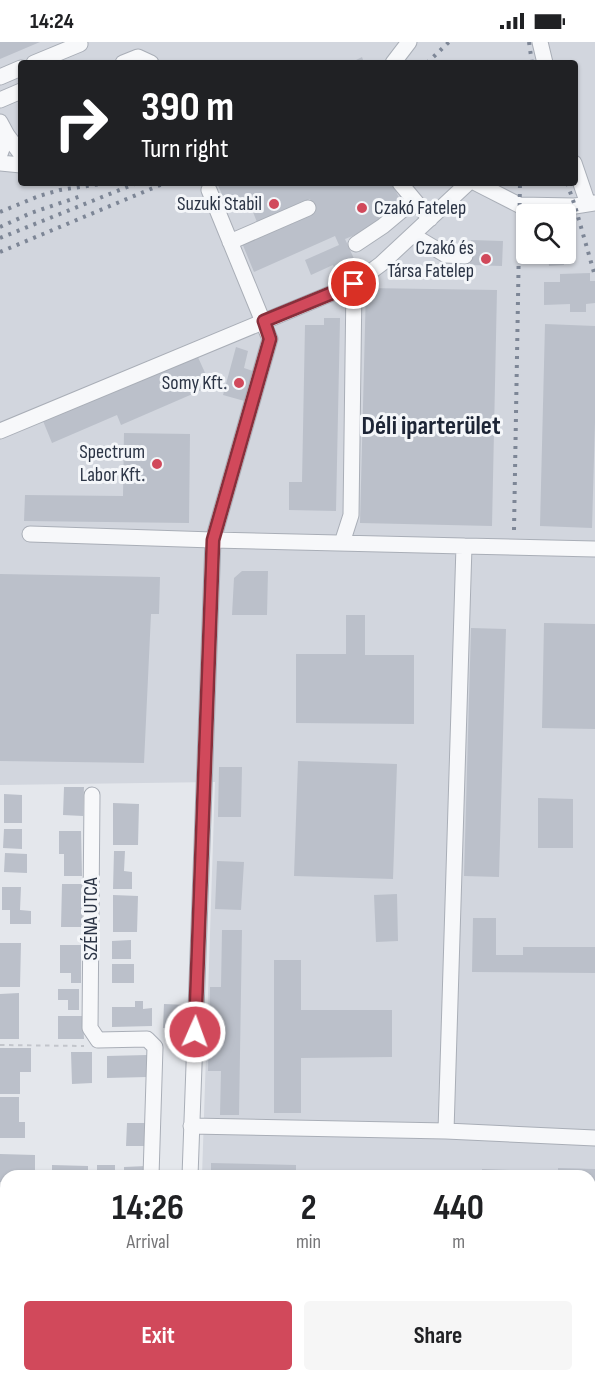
<!DOCTYPE html>
<html lang="en">
<head>
<meta charset="utf-8">
<style>
	:root { --surface:#fff; --page:#f6f6f6; --text:#202124; --muted:#757577; --accent:#d1495b }
	body { margin:0; font-family:"Sofia Sans Condensed",sans-serif; background:var(--page); color:var(--text); height:100vh; display:flex; flex-direction:column; font-size:22px; white-space:nowrap }
	* { box-sizing:border-box; margin:0 }
	p { font-size:20px; color:var(--muted) }
	.icon { flex:none; width:33px; height:33px; fill:none; stroke:currentColor; stroke-width:2; stroke-linecap:round; stroke-linejoin:round }
	.map { position:relative; flex:1; overflow:hidden }
	.side { position:absolute; left:0px; top:1128px; width:596px; height:212px; display:flex; flex-direction:column; background:var(--surface); border-radius:18px 18px 0 0; box-shadow:0 2px 4px #0004 }
	.side>* { flex:none }
	.hud { position:absolute; left:18px; top:18px; width:560px; height:126px; border-radius:6px; box-shadow:0 2px 4px #0004; background:#202124; color:#fff; overflow:hidden }
	.fabs { position:absolute; left:516px; top:162px; display:grid; gap:12px }
	.fabs a { display:grid; place-items:center; width:60px; height:60px; border-radius:6px; background:var(--surface); box-shadow:0 2px 4px #0004; font-size:30px }
	.pin { position:absolute; display:grid; place-items:center; width:51px; height:51px; color:#fff; margin:-26px; border:3px solid #fff; border-radius:50%; box-shadow:0 2px 6px #0007 }
	.me { position:absolute; width:66px; margin:-33px; rotate:2deg; stroke-linejoin:round; filter:drop-shadow(0 0 4px #0008) }
	.turn { display:flex; align-items:center; gap:21px; height:126px; padding:0 24px; font-size:27px }
	.turn .icon { width:78px; height:78px; stroke-width:2.5 }
	.turn b { display:block; font-size:42px; line-height:51px }
	.eta { display:flex; justify-content:space-evenly; align-items:center; height:102px; text-align:center }
	.eta b { font-size:36px; font-weight:700; line-height:42px }
	.primary-button { display:flex; gap:12px; margin-top:auto; padding:12px 24px }
	.primary-button a { flex:1; height:69px; border-radius:6px; background:var(--accent); color:#fff; font-size:24px; font-weight:700; line-height:69px; text-align:center }
	.primary-button a+a { background:var(--page); color:var(--text) }
	.status { display:flex; justify-content:space-between; align-items:center; height:42px; padding:0 30px; background:var(--surface); direction:ltr }
	.status svg { height:16px; fill:currentColor }
	.map>svg:first-child { display:block }
	.built { fill:#d2d6de; fill-rule:evenodd }
	.building { fill:#bbc0ca }
	.lines { fill:none; stroke-linecap:round; stroke-linejoin:round }
	.minor-casing { stroke:#a9aeb7; stroke-width:17 }
	.path { stroke:#c2c5cb; stroke-width:2; stroke-dasharray:4.5 4.5; stroke-linecap:butt }
	.minor { stroke:#f7f8fa; stroke-width:15 }
	.rail { stroke:#7d8696; stroke-width:4; stroke-dasharray:3 6; stroke-linecap:butt }
	.route-casing { stroke:#882f3b; stroke-width:15 }
	.route { stroke:#d1495b; stroke-width:10 }
	.poi-dot { fill:#d1495b; stroke:#f4f6f9; stroke-width:2 }
	.labels { text-anchor:middle; dominant-baseline:central; stroke-width:6; stroke-linejoin:round; paint-order:stroke }
	.poi-label { font-size:20px; fill:#2b3445; stroke:#f4f6f9; text-anchor:end }
	.street-label { font-size:20px; fill:#2b3445; stroke:#f4f6f9 }
	.district-label { font-size:26px; font-weight:bold; fill:#1d2536; stroke:#f4f6f9 }
</style>
</head>
<body>
<div class="status"><b>14:24</b><svg viewBox="0 0 49 12"><path d="M0 12V9h3v3zM5 12V6h3v6zM10 12V3h3v9zM15 12V0h3v12zM26 1h20v11H26zM47 4h2v5h-2z"/></svg></div>
<div class="map">
<svg width="595" height="1339" viewBox="0 0 595 1339">
	<rect width="100%" height="100%" fill="#e4e7ec"/>
	<path class="built" d="M0 0H595V1264L590 1263V1134H202L215 740 0 743ZM21 21H574V141H21ZM526 172H566V212H526Z"/>
	<path class="building" d="M0 0H40L0 17Z
		M362 15 364 21H350Z
		M217 141H375L376 144 382 141H392L402 162 377 172 382 182 345 197 356 221 336 229 333 223 311 233 305 218 339 203 335 194 254 230 242 201 315 169 310 157 257 180 248 158 228 166Z
		M471 198 503 199 502 224 470 223Z
		M548 212H563L564 223 549 224Z
		M590 231V239H595V261L586 262V270H570V262L544 263V240H560V232Z
		M366 246 497 248 492 484 360 481Z
		M324 276H340L336 469 289 468V440H302L305 283H324Z
		M545 282 595 284V380L592 486 540 484Z
		M236 305 248 309 244 326 256 330 248 360 223 353Z
		M197 313 211 344 121 383 117 373 52 401 43 379Z
		M124 391 190 392 189 481 24 479 25 453 123 454Z
		M242 529H268L267 573H232L234 536Z
		M0 532 160 535 159 572H151L144 721 0 719Z
		M346 573H365V613H414V682L296 681V612H346Z
		M544 581 595 582V687L542 686Z
		M471 586 506 587 499 835 464 834Z
		M298 719 397 722 393 837 294 834Z
		M219 725H242L241 775H218Z
		M64 745H84L83 774 63 773Z
		M4 752 22 753V781H4Z
		M538 756 573 757V806H538Z
		M113 761 139 762 138 803H113Z
		M4 787H22V807L3 806Z
		M59 789H81L82 834H64V812H59Z
		M114 809H125L124 829 132 830V847H113Z
		M5 811 27 812V831L4 830Z
		M217 819 244 820 241 868 215 867Z
		M62 842H82V885H61Z
		M2 845H21L20 868 31 869V882H10V868H2Z
		M397 852 398 899 376 900 374 853Z
		M113 853 138 854 137 890H113Z
		M473 876H496V913H523V905H595V931L472 930Z
		M222 888H242L239 1073H220L221 1029H208L210 945H221Z
		M131 898V917H112V899Z
		M0 901H21L20 945H0Z
		M60 903H81V941H71V931H60Z
		M274 918H301V968H392V1015L301 1016V1071H274Z
		M112 922H134V941H112Z
		M58 947H79V968H68V958H58Z
		M19 951V997H0V952Z
		M135 959H143V967L152 966V984L112 985V965H135Z
		M164 962 188 963 187 986H163Z
		M58 974H83L84 997H58Z
		M0 1006H31V1030H20V1052H0Z
		M71 1010H92V1041L72 1042Z
		M147 1013V1035L107 1036V1014Z
		M0 1055H19V1080H25V1096H0Z
		M127 1081H148V1104H126Z
		M0 1112 35 1113V1134H6V1140H0Z
		M211 1121 296 1123V1134H211Z
		M52 1123 88 1124V1134H52Z
		M97 1123H115V1134H97Z
		M146 1124 147 1134H124V1125Z
		M558 1126 595 1127V1220H590V1134H558Z
		M482 1127 509 1128V1134H482Z
		M0 1170H6V1197H0Z
		M246 1334H261V1339H246Z
		M290 1334H304V1339H290Z
		M60 1335H76V1339H60Z"/>
	<g class="lines">
		<g class="minor-casing">
			<path id="minor" d="M540 0 545 21
				M34 21 80 2
				M123 21 138 15 151 21
				M393 21 409 0
				M0 35 21 26
				M0 58 21 49
				M0 80 7 93 0 112
				M7 93 21 112
				M0 121 21 123
				M574 121 588 162
				M400 141 430 177
				M476 141 519 163 575 164 595 161
				M414 192 419 197 446 213 465 214
				M230 200 308 166
				M356 202 383 184 414 158
				M0 389 354 242 381 222 468 141
				M30 492 213 498 270 297 209 148
				M342 501 351 473 354 242
				M464 504 595 507
				M92 753 90 986 98 998 147 997 155 1005 151 1134
				M191 1084 446 1089 595 1096
				M190 1134 213 498 464 504 446 1089
				M0 1159H6
				M590 1269 595 1265
				M0 1270H6
				M487 1334 492 1339"/>
		</g>
		<path class="path" d="M0 1003 84 1004
			M590 1250 595 1245
			M590 1288H595
			M506 1334 508 1339
			M465 1339V1334"/>
		<use href="#minor" class="minor"/>
		<path class="rail" d="M529 0 532 21
			M427 21 449 0
			M567 141 575 164 595 234
			M0 170 39 154 60 148 107 141
			M0 185 31 171 84 153
			M0 196 137 141
			M0 210 165 141
			M514 488 520 141"/>
	</g>
	<g class="lines">
		<g class="route-casing">
			<path id="route" d="M195 990 213 498 270 297 264 279 354 242"/>
		</g>
		<use href="#route" class="route"/>
	</g>
	<g class="poi-dot">
		<circle cx="274" cy="162" r="6"/>
		<circle cx="362" cy="166" r="6"/>
		<circle cx="486" cy="217" r="6"/>
		<circle cx="239" cy="341" r="6"/>
		<circle cx="157" cy="422" r="6"/>
	</g>
	<g class="labels">
		<g class="poi-label">
			<text x="262" y="162">Suzuki Stabil</text>
			<text x="374" y="166" text-anchor="start">Czakó Fatelep</text>
			<text x="474" y="206">Czakó és<tspan x="474" dy="23">Társa Fatelep</tspan></text>
			<text x="227" y="341">Somy Kft.</text>
			<text x="145" y="410">Spectrum<tspan x="145" dy="23">Labor Kft.</tspan></text>
		</g>
		<g class="street-label">
			<text transform="translate(91 877) rotate(-90)">SZÉNA UTCA</text>
		</g>
		<g class="district-label">
			<text x="431" y="384">Déli iparterület</text>
		</g>
	</g>
</svg>
<div class="fabs">
<a><svg class="icon" aria-label="search" viewBox="0 0 24 24"><circle cx="10" cy="10" r="6"/><path d="M15 15l6 6"/></svg></a>
</div>
<div class="pin" style="left:354px;top:242px;background:#d93025"><svg class="icon" aria-label="arrive" viewBox="0 0 24 24"><path d="M6 21V4h12l-3 4 3 4H6"/></svg></div>
<svg class="me" style="left:195px;top:990px" viewBox="-20 -20 40 40"><circle r="17" fill="#d1495b" stroke="#fff" stroke-width="3"/><path d="M0-11L8 9 0 5-8 9z" fill="#fff"/></svg>
<div class="hud">
<div class="turn"><svg class="icon" aria-label="right" viewBox="0 0 24 24"><path d="M7 20v-9h11M14 6l5 5-5 5"/></svg><div><b>390 m</b>Turn right</div></div>
</div>
<section class="side">
<div class="eta">
<div><b>14:26</b><p>Arrival</p></div>
<div><b>2</b><p>min</p></div>
<div><b>440</b><p>m</p></div>
</div>
<div class="primary-button"><a>Exit</a><a>Share</a></div>
</section>
</div>
</body>
</html>
